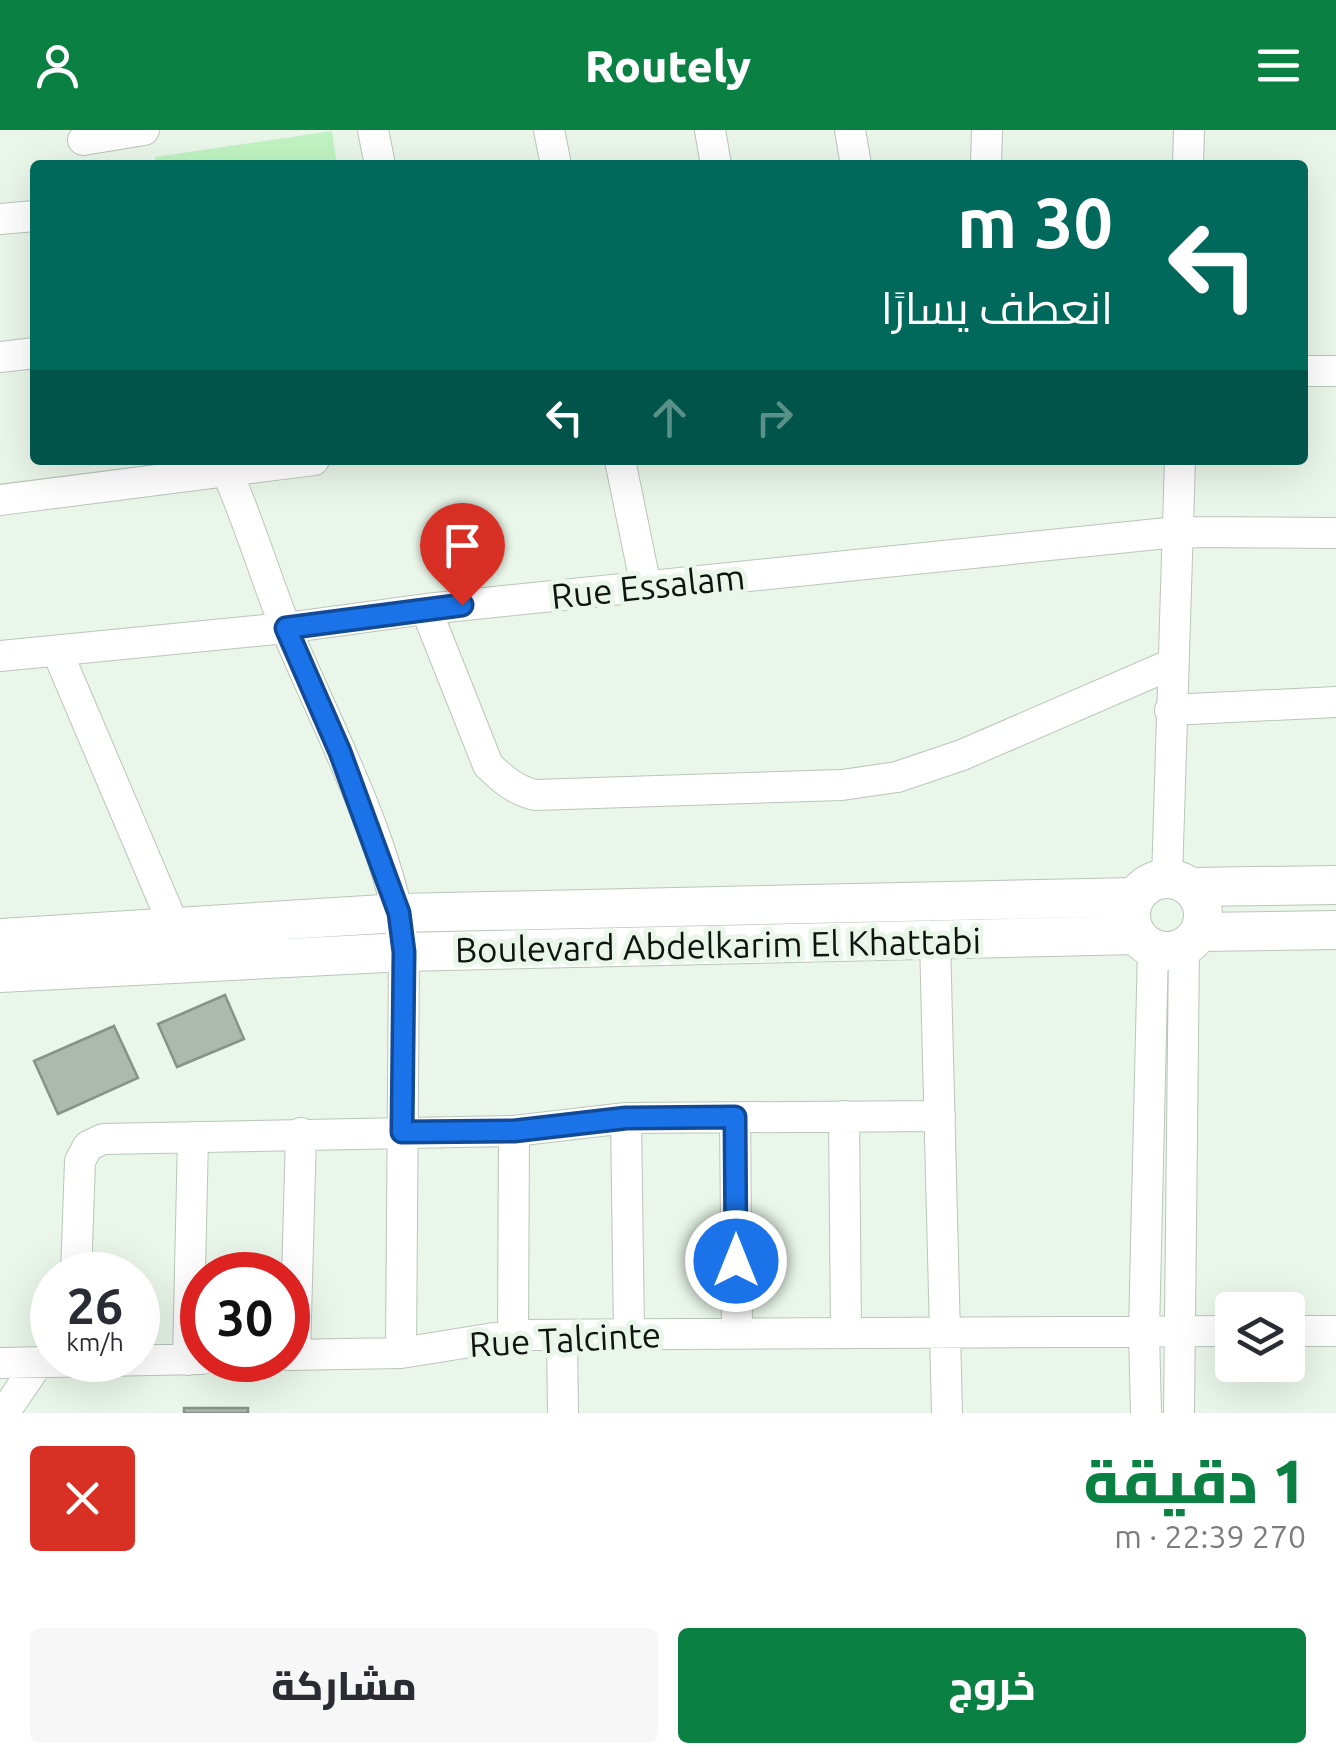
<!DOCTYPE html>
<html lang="ar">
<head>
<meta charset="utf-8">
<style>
	:root { --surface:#fff; --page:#f7f7f7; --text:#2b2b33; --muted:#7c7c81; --accent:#0b8043 }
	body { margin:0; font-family:Ubuntu,Cairo,sans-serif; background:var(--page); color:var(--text); direction:rtl; height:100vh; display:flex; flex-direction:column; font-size:38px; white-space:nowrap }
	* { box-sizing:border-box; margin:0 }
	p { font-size:32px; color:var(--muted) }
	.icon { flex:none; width:55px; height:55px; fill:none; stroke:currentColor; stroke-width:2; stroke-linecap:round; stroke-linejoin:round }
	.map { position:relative; height:1283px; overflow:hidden; direction:ltr }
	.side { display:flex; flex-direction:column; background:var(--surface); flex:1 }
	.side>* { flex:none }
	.banner { position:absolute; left:30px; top:30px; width:1278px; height:305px; border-radius:10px; box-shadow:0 10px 40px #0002; direction:rtl; background:#00695c; color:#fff; overflow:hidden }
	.buttons { position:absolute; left:1215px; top:1162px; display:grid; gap:20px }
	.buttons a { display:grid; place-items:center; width:90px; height:90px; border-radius:10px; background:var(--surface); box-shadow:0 10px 40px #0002; font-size:50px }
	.speed { position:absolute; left:30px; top:1122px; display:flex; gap:20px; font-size:50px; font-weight:700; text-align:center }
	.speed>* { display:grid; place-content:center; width:130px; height:130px; border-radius:50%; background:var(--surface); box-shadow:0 10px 40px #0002; line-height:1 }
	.speed small { font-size:25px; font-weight:400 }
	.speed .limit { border:15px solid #d22; background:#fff; color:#111 }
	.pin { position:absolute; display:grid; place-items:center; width:85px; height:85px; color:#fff; margin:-102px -42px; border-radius:50% 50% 50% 0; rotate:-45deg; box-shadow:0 0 10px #0007 }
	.pin .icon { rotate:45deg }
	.me { position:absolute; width:110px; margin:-55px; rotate:0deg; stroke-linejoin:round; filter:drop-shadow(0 0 8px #0008) }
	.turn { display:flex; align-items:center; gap:35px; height:210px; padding:0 30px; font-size:45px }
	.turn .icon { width:130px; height:130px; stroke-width:2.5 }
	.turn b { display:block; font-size:70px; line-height:85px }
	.lanes { display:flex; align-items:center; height:95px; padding:0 30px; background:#0003; justify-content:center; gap:50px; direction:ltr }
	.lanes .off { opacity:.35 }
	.round { display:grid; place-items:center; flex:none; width:105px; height:105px; border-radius:10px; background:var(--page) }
	.summary { display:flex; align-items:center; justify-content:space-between; height:170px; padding:0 30px }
	h1 { font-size:60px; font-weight:800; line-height:75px; color:var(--accent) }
	.cta { display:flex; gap:20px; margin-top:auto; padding:20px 30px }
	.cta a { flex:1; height:115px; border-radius:10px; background:var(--accent); color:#fff; font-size:40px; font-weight:800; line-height:115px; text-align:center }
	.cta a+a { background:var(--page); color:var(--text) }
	header { display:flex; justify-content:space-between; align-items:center; height:130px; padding:0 30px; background:var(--accent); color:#fff; font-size:45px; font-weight:800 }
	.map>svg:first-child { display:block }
	.green { fill:#c0f3c1 }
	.building { fill:#acb9ad; stroke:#879387; stroke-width:2.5 }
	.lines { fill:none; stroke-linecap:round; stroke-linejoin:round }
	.minor-casing { stroke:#b9c6b9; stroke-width:32 }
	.tertiary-casing { stroke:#b9c6b9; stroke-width:40 }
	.minor { stroke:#fff; stroke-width:30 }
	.tertiary { stroke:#fff; stroke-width:38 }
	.route-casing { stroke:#114b97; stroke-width:25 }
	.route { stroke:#1a73e8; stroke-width:18 }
	.labels { text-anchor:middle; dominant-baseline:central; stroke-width:10; stroke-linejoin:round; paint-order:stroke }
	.street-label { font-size:35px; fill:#101410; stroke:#e9f6e9 }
</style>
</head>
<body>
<header><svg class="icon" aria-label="menu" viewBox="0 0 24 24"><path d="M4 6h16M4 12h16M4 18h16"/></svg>Routely<svg class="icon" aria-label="person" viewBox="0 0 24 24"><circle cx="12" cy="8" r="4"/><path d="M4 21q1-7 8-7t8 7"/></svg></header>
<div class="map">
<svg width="1336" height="1283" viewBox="0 0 1336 1283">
	<rect width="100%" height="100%" fill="#e9f6e9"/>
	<path class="green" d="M332 1 337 35H156L155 27Z"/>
	<path class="building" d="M225 865 244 909 177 937 158 894Z
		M114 896 138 948 58 984 34 931Z
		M184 1278H248V1283H184Z"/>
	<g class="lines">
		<g class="minor-casing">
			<path id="minor" d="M373 0 380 35
				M549 0 556 35
				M710 0 716 35
				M850 0 856 35
				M83 10 144 0
				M986 35 987 0
				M1188 35 1189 0
				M0 89 35 86
				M0 227 35 223
				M1302 241H1336
				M222 330C247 385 264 444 287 501 328 599 392 716 404 822L401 1223
				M620 330 646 457
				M0 370 314 330
				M426 479 488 635C502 649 515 660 535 665L842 655 897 647 962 625 1172 534
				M57 521 168 782 174 819
				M0 526 286 498 426 479 1177 402 1336 403
				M1170 580 1336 572
				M1167 749 1180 330
				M935 810 947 1283
				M844 986 846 1202
				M735 987 737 1203
				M626 988 629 1203
				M76 1145 80 1031 88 1016 103 1009 514 1001 626 988 940 986
				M1288 1201H1336
				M513 1205 514 1001
				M562 1206 563 1283
				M288 1225 401 1223 513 1205 1232 1201
				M295 1225 301 1003
				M188 1230 193 1007
				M0 1233 202 1229
				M4 1283 38 1233
				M1146 1283 1144 1202 1153 818
				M1179 1283 1184 817"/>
		</g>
		<g class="tertiary-casing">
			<path id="tertiary" d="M1131 785a36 36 0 1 1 72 0a36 36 0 1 1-72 0Z
				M1190 757 1336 755
				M1199 802 1336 800
				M0 808 399 783 1136 767
				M0 843 404 822 1137 805"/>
		</g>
		<use href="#minor" class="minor"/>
		<use href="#tertiary" class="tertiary"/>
	</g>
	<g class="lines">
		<g class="route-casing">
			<path id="route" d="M462 475 286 498 340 622 399 783 404 822 402 1002 514 1001 626 988 735 987 736 1131"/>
		</g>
		<use href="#route" class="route"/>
	</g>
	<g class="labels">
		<g class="street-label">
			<text transform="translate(648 456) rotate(-6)">Rue Essalam</text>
			<text transform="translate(718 815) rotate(-1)">Boulevard Abdelkarim El Khattabi</text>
			<text transform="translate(565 1209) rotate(-3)">Rue Talcinte</text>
		</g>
	</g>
</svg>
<div class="buttons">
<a><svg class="icon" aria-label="layers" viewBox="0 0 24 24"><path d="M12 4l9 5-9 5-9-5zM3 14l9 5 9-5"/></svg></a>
</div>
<div class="speed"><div>26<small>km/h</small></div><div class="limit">30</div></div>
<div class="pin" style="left:462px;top:475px;background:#d93025"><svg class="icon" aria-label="arrive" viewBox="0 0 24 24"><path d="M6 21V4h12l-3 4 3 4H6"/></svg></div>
<svg class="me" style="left:736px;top:1131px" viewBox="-20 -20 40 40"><circle r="17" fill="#1a73e8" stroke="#fff" stroke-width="3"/><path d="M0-11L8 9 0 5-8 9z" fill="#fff"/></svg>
<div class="banner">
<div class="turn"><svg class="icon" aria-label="left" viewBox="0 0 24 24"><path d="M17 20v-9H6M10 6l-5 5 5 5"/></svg><div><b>30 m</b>انعطف يسارًا</div></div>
<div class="lanes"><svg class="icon" aria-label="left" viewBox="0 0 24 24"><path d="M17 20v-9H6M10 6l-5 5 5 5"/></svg><svg class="icon off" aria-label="ahead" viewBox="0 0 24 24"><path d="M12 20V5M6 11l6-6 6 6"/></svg><svg class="icon off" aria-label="right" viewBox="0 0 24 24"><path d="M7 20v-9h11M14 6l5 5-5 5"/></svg></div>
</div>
</div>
<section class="side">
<div class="summary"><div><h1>1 دقيقة</h1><p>270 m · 22:39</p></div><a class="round" style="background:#d93025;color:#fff"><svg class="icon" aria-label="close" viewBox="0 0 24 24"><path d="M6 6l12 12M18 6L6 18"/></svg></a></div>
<div class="cta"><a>خروج</a><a>مشاركة</a></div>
</section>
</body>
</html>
